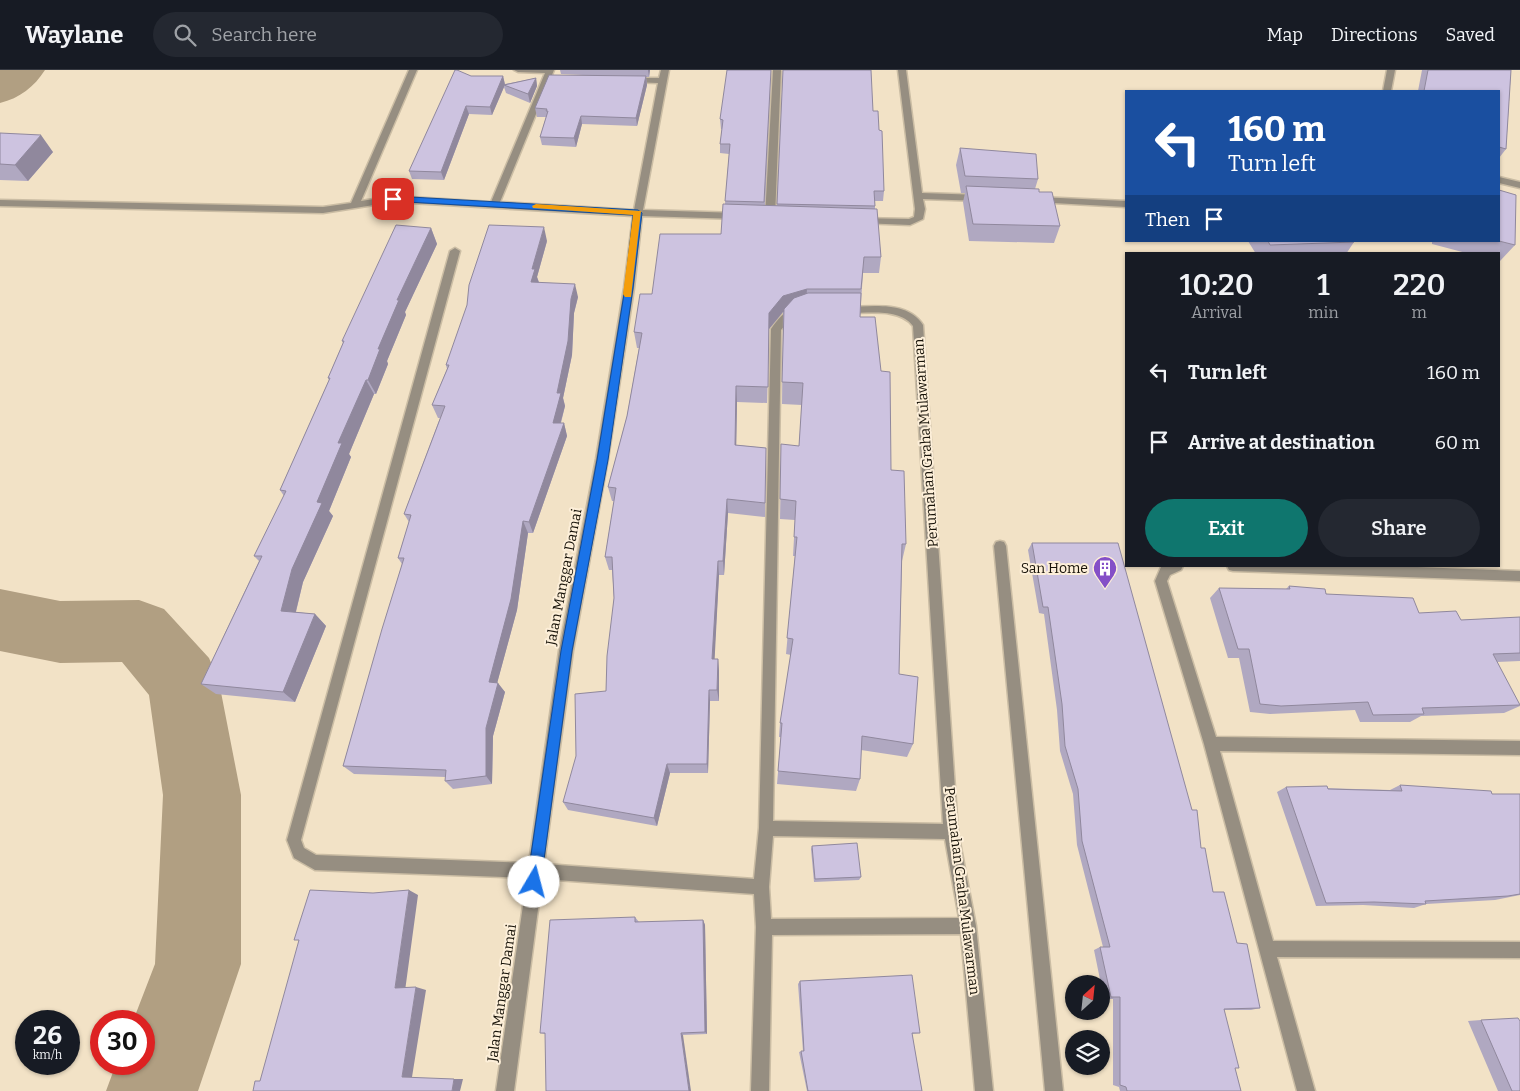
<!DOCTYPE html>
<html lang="en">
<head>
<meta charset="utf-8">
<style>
	:root { --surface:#171b24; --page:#242831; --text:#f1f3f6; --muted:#9ea1a6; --line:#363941; --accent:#0f766e }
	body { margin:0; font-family:Bitter,serif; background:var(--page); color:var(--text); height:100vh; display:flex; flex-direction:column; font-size:19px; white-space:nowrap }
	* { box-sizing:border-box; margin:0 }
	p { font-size:16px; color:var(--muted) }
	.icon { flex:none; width:28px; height:28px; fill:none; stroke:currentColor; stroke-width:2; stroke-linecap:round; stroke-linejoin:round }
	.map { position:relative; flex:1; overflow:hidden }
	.drawer { position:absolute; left:1125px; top:182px; width:375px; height:315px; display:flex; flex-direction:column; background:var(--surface); border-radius:0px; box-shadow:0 1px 4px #0004 }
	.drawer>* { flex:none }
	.top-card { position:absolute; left:1125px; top:20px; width:375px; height:152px; border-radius:0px; box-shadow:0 1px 4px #0004; background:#1a4fa0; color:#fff; overflow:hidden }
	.needle { width:32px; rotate:27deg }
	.buttons { position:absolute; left:1065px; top:905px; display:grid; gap:10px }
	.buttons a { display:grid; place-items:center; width:45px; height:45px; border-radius:50%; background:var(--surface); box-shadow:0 1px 4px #0004; font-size:25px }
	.speed { position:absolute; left:15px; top:940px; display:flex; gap:10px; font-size:25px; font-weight:700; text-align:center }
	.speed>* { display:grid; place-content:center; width:65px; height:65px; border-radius:50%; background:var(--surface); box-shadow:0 1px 4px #0004; line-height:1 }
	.speed small { font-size:12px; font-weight:400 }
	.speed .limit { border:8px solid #d22; background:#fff; color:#111 }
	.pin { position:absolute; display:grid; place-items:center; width:42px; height:42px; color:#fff; margin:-21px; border-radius:10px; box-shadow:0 2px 8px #0006 }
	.me { position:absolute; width:55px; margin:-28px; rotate:8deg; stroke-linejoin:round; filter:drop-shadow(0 0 4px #0008) }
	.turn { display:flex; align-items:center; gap:18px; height:105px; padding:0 20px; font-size:22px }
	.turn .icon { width:65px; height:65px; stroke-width:2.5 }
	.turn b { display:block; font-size:35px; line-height:42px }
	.then { display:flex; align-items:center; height:48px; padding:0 20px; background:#0003; gap:10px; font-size:19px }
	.eta { display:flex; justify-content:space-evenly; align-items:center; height:85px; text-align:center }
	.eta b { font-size:30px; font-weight:600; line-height:35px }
	.button { display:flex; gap:10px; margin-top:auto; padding:10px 20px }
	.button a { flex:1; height:58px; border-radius:30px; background:var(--accent); color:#fff; font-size:20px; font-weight:600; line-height:58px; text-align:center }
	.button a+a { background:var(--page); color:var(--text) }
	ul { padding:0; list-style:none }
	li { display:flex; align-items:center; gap:15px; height:70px; padding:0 20px }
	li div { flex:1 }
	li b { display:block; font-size:19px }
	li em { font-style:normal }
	header { display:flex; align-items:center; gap:30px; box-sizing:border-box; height:70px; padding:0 25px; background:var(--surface); border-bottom:1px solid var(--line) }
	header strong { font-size:24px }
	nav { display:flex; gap:28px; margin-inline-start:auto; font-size:18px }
	.search { width:350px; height:45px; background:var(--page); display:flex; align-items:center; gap:12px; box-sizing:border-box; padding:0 18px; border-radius:28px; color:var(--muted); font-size:19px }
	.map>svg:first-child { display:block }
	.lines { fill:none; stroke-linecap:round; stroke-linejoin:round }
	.river { fill:#b19f82; fill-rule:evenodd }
	.service-casing { stroke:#cbbda4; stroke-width:3 }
	.minor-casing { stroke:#cbbda4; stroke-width:3 }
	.service { fill:#968e81; fill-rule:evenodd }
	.minor { fill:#968e81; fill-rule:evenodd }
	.wall { fill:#b0a8c1 }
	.shaded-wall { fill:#90889d }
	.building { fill:#cdc3e0; stroke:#90889d }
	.route { fill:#1a73e8; stroke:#114b97 }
	.slow { fill:#f59e0b }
	.labels { text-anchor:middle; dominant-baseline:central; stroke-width:4; stroke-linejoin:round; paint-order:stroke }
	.street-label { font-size:14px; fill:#171208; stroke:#fdefd9 }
	.poi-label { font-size:14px; fill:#171208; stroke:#fdefd9; text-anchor:end }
</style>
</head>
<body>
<header>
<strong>Waylane</strong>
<div class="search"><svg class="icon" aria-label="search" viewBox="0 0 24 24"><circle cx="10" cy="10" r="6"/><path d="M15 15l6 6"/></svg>Search here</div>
<nav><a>Map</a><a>Directions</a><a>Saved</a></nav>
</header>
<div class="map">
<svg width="1520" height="1021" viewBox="0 0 1520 1021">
	<rect width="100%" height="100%" fill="#f2e2c6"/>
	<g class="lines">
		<path class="river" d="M0 0H45C34 17 20 28 0 33Z
			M0 519 60 531 139 530 164 539 209 588 219 612 241 725V894L198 1021H106L116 994H144V951H133L155 894 163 725 149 625 122 592 60 593 0 581Z"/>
		<g class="service-casing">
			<path id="service" d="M1387 0H1395L1391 21H1383Z"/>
		</g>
		<g class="minor-casing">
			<path id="minor" d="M409 0H417L361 131 393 126 491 132 545 3 518 2 514 0H554L500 132 634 140 658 13 630 12 626 10 630 8H659L661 0H669L643 140 739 143 744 146 739 149 642 146 634 218 608 389 573 581 544 794 754 809 759 758 771 259C778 249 786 237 800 240V244L792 247 781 260 773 751 943 754 913 256C899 237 865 244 844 243L839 240 844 237C871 237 907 230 923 255L958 762 976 856 993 1021H975L961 864 772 865 769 1021H751L756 857 754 824 542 809 514 1021H496L527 808 315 800 294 788 287 770 450 181 455 178 460 181 301 770 304 778 316 785 529 793 559 581 596 389 624 218 633 146 393 132 323 143 0 136V130L323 137 351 133ZM773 766 945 769 959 848 771 849 769 817Z
				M773 0H781L775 147 770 150 765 147Z
				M898 0H906L922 123 981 125 986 128 981 131 923 129 925 139 923 149 910 155 861 153 858 152V148L909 149 914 147 915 139Z
				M1499 107 1520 112V118L1499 113Z
				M1038 127 1126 131V137L1035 132 1033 130Z
				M1000 471 1004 472 1006 476 1063 1021H1045L994 476 996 472Z
				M1163 496H1183L1181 500 1170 505 1167 511 1216 667 1520 671V685L1220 681 1273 871 1520 872V888L1277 887 1315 1021H1297L1204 674 1155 511 1161 497Z
				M1227 496H1392L1520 501V511L1233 501 1229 500Z"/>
		</g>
		<use href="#service" class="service"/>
		<use href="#minor" class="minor"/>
	</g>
	<path class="wall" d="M560 0H650L649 7H646L647 15 637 56 582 54 576 77 542 75 540 67 546 47H537L535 38 604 6 561 4Z
		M771 0 765 135 777 136 783 0 873 41 884 121 883 131H875V139L881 187 879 203H863L860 247 906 474 902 491 899 604 913 674 907 687 861 680 860 709 856 721 777 714 781 667H779L780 653 791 585 786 584 795 486H793L795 450 780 449 781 395 799 376 802 335 782 334 783 242 769 259 767 333 737 332 736 375 766 378 765 447 728 443 724 505H719L714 589H718L719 601V631H710L708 703H670L657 756 568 740 563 732 606 621 614 528 612 500H609L605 487 614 431H612L608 417 627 346 639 278H637L634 262 652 224 721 164 725 134 729 84 720 83V74L722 59H721L720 49Z
		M1422 0H1511L1506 79 1499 88V21H1418Z
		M471 6H503L505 14 536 8 537 16 530 33 506 23 504 17 492 45 469 44 444 110 412 109 409 101Z
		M0 63 53 82 28 111 0 110Z
		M960 78 1038 109 1035 119 1039 122 1060 156 1054 173 969 171 963 132 965 123H961L956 95Z
		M431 158 437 174 405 242 406 245 387 291 388 294 376 324H374L349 384 351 387 329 441 333 446 303 512 296 542 315 544 326 556 295 632 216 624 201 614 259 491 254 486 284 426 280 420 329 310 328 308 343 273 342 271Z
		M547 171 537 207 539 212 578 227 574 243 572 285 563 328 565 336 561 353H564L567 366 533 463H528L517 540 497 613 505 622 493 666 492 714 453 719 445 711 446 707 354 704 343 696 402 494 398 488 409 452 404 444 440 348H438L432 335 447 299 446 295Z
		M1248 171H1353L1354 172 1346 184H1256Z
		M1432 171H1499L1515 175 1500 191H1499V184H1470L1432 174Z
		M1032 473 1201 778 1213 822 1237 873 1260 938 1251 940H1224L1235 998 1241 1021H1120L1119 1017 1113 1015V929H1104L1094 880 1100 877H1103L1077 775 1073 724 1060 681 1057 640 1044 544 1039 543 1028 480Z
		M1289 516 1419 543 1461 550 1520 547V591L1497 592 1520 636 1504 643 1421 646 1410 652H1360L1355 640 1270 644 1250 642 1239 588H1228L1210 528 1219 518 1286 519Z
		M1400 715 1492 724H1520V825L1495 830 1426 834 1414 838 1363 835 1316 836 1277 722 1286 717 1390 720Z
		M812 776 861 807 859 810 814 812 811 779Z
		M635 847 639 852 703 850 705 855 707 964 683 965 545 964 540 963Z
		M800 911 920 963 912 964 922 1021H807L799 982 803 981 798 914Z
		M1481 950 1520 1021H1498L1468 951Z"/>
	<path class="shaded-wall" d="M648 0H650L649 7Z
		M503 6 505 15H504V17L492 45 490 37Z
		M646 6 647 15 637 56 636 48Z
		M536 8 537 16 530 33 528 24Z
		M466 36 469 44 444 110 441 102Z
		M581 46 582 54 576 77 574 68Z
		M41 65 53 82 28 111 15 95Z
		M544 157 547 171 537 207 539 213 531 212 532 199Z
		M431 158 437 174 405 242 406 245 387 291 388 294 376 324 368 310 378 279 397 230Z
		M575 214 578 227 574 243 572 285 563 328 565 336 557 366 553 353 571 229Z
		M807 219 806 235 783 242 769 259 767 333 769 243 783 226Z
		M366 310 374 324 349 384 351 387 329 441 333 446 303 512 293 553 281 541 292 499 338 373Z
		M736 316 737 332 736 390 735 375Z
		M564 353 567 366 533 463 529 452Z
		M727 429 728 443 724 505 723 491Z
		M523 451 528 463 517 540 495 621 489 612Z
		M718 491 719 505 714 601 712 589Z
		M315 544 326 556 295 632 283 622Z
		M718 589 719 601V631L717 620Z
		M498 613 505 622 493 666 492 714 486 706V658Z
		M709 620 710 631 708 703 707 694Z
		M667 694 670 703 657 756 654 748Z
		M409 820 418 825 405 921 395 918Z
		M703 850 705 855 707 964 705 962Z
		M416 917 426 920 412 1007H402Z
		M681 963 683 965 691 1021H689Z
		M454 1009H463L460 1021H452Z"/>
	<path class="building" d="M455 0H457L471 6H503L490 37 466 36 441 102 409 101Z
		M727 0H771L764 132 725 131 730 74H720L723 50 720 49Z
		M783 0H871L873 41H878L879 60 882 61 884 121H874L875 136 777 134Z
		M1428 0H1511L1506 79 1499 77V21H1424Z
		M549 5 646 6 636 48 581 46 574 68 540 67 548 41H546L547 39 535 38Z
		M536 8 528 24 504 15Z
		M0 63 41 65 15 95 0 94Z
		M960 78 1036 84 1038 109 965 106Z
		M966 116 1039 119V122H1052L1060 156 973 154Z
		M1499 120 1516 125 1515 175 1499 171Z
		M723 134 877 139 881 187H864L861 219H807L783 226 769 243 768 317 736 316 735 375 766 378 765 433 727 429 723 491H718L712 589H718L717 620H709L707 694H667L654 748 563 732 576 686 575 624 606 621 607 586 614 528 612 487H605L616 418 608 417 627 346 642 263 634 262 640 224H652L660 164H721Z
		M396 155 431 158 397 230H399L378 279H380L368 310H366L338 373H342L317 432 322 433 292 499 281 541 315 544 283 622 201 614 262 486H254L286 421 280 420 330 308H328L344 271H342Z
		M489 155 544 157 532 199H535L531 212 575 214 571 229 568 271 557 323H561L553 353H564L529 452 523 451 511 529 489 612 498 613 486 658V706L445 711 446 700 343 696 382 559 404 488H398L411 445 404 444 445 336 432 335 449 295H446L467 235 469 215Z
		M1268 171H1353L1354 172 1270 175Z
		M808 223H861L860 247H875L881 301 890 302 891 400 904 401 906 474H902L899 604 918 607 913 674 862 666 860 709 778 701 782 653H780L793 569 787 568 797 467H794L796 431 780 429 781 374 799 376 803 313 782 312 784 239 794 228Z
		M1032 473H1118L1192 740H1197L1201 778H1205L1213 822H1224L1237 873 1247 874 1260 938 1224 939 1239 998H1235L1241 1021H1127L1126 1017 1120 1015V927H1111L1100 877H1110L1082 771 1078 719 1065 676 1062 634 1048 537H1043Z
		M1289 516 1325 519 1326 524 1413 528 1419 543 1456 541 1461 550 1520 547V583L1493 584 1520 635 1422 638 1424 644 1373 645 1368 632 1281 636 1260 634 1249 579H1238L1219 518 1290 519Z
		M1400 715 1491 721 1492 724H1520V824L1508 826 1425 831 1426 834 1374 832 1326 833 1286 717 1327 716 1328 719 1402 721Z
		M857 773 861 807 815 809 812 776Z
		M310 820 373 823 409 820 395 918 416 917 402 1007 454 1009 452 1021H253L255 1011H260L299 870H294Z
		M635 847V852L703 850 705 962 681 963 689 1021H546L545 963H540L550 850Z
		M912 905 920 963H912L922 1021H808L801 981H804L800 911Z
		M1518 948 1520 951V1021H1512L1481 950Z"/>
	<path class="route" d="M393 126 638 140 642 143 633 218 608 390 572 581 541 812 539 817 534 819 529 817 527 812 561 581 597 390 625 218 633 145 390 131V127Z"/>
	<path class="slow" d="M536 134 641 141 631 227H625L623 224 633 145 533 138 532 136Z"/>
	<defs>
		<g id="building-pin" transform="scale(1.25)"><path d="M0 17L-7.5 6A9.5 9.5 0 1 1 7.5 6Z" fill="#844fc7" stroke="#fdefd9"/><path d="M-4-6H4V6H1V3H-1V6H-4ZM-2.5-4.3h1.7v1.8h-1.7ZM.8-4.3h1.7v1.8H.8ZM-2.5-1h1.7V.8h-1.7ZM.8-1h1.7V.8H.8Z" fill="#fff"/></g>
	</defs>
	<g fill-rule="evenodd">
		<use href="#building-pin" x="1105" y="498"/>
	</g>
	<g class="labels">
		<g class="street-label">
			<text transform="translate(926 373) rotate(-94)">Perumahan Graha Mulawarman</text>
			<text transform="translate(564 507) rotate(-79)">Jalan Manggar Damai</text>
			<text transform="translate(962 821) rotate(83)">Perumahan Graha Mulawarman</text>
			<text transform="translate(502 923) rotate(-82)">Jalan Manggar Damai</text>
		</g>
		<g class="poi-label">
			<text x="1088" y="498">San Home</text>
		</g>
	</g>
</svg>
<div class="buttons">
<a><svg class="needle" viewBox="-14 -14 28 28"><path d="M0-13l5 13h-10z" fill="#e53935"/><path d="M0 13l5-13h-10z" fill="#9ea1a6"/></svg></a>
<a><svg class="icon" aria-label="layers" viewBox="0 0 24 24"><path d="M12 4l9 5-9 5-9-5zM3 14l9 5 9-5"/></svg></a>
</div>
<div class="speed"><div>26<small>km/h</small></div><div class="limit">30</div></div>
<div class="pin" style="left:393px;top:129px;background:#d93025"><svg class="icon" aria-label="arrive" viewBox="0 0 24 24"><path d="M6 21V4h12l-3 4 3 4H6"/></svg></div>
<svg class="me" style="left:534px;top:812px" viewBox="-20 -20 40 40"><circle r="19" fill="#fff"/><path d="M0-13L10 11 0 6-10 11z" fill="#1a73e8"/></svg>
<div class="top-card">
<div class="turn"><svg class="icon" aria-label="left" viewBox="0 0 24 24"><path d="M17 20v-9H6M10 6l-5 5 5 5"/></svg><div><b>160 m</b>Turn left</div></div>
<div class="then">Then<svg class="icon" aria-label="arrive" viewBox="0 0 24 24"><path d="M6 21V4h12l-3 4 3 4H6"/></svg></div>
</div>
<section class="drawer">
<div class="eta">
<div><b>10:20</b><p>Arrival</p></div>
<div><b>1</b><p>min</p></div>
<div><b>220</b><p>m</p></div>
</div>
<ul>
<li><svg class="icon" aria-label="left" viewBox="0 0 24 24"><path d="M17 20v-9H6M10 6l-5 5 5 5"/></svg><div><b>Turn left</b></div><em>160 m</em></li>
<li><svg class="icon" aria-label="arrive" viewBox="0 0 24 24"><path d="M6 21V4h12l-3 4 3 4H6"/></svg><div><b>Arrive at destination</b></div><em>60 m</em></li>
</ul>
<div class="button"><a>Exit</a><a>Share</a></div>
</section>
</div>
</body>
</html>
